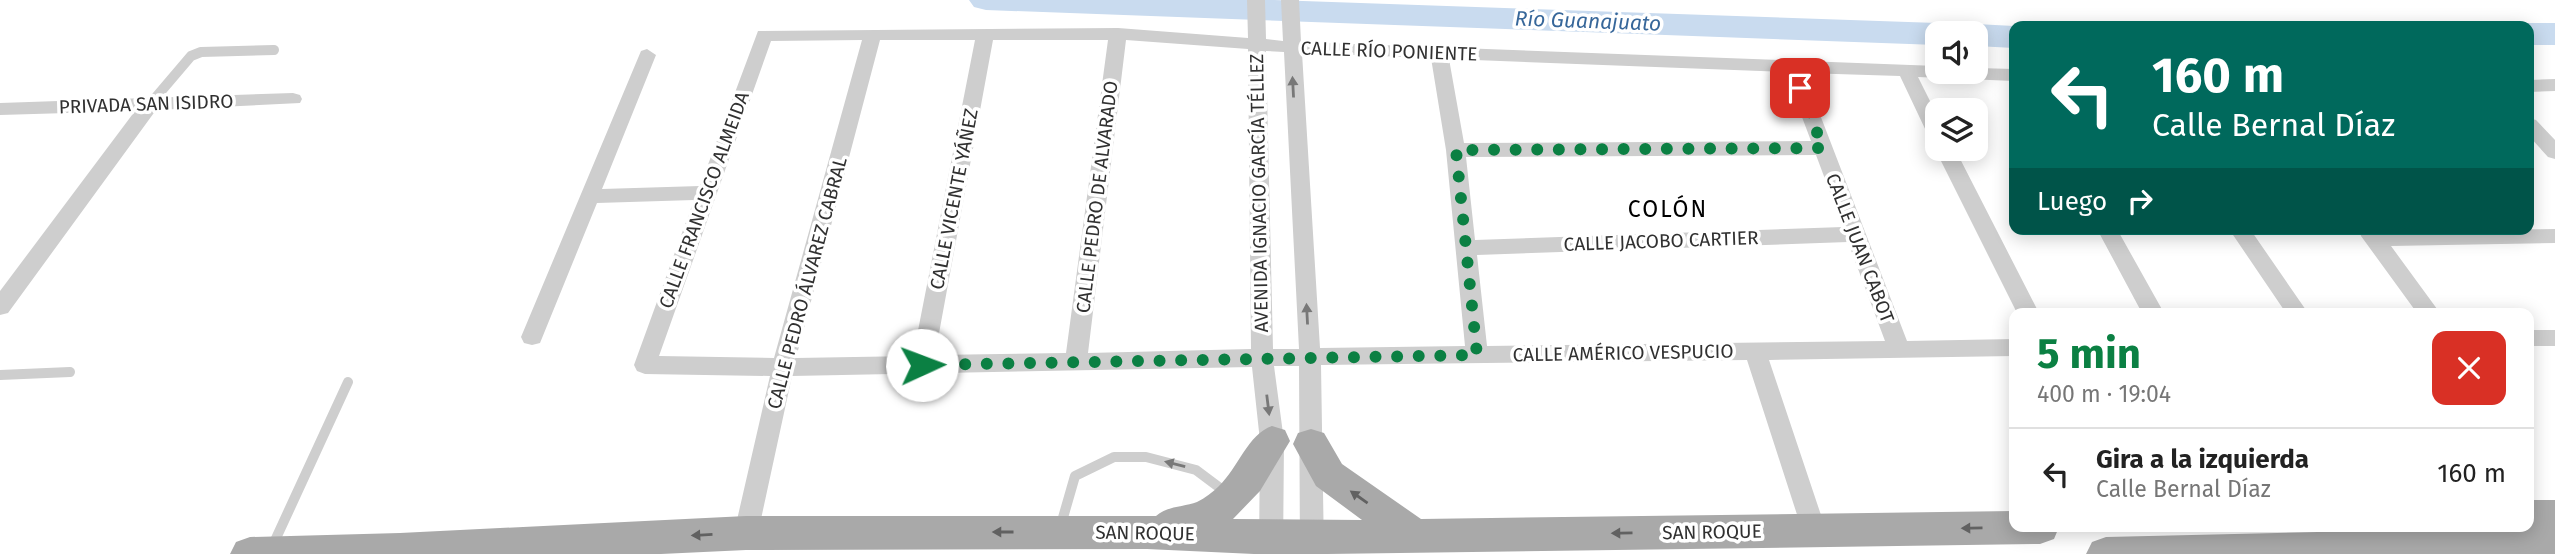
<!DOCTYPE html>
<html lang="es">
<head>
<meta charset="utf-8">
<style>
	:root { --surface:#fff; --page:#f2f2f2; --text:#222; --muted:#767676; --line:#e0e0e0; --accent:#0b8043 }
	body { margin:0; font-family:"Fira Sans",sans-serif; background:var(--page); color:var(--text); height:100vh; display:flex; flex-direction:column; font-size:26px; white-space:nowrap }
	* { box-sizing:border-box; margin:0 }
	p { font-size:23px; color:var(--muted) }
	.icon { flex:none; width:38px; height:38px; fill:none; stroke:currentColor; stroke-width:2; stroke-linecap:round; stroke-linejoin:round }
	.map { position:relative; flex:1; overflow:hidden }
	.side { position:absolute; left:2009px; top:308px; width:525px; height:224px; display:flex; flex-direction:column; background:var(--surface); border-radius:14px; box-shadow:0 4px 18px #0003 }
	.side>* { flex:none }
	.banner { position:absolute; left:2009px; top:21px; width:525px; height:214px; border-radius:14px; box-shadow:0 4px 18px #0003; background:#00695c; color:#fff; overflow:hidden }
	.fabs { position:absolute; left:1925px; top:21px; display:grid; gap:14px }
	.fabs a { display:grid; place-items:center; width:63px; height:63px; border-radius:14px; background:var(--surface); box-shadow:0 4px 18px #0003; font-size:35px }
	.pin { position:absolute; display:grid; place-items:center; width:60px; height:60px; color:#fff; margin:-30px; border-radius:14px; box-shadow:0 4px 10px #0006 }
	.me { position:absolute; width:77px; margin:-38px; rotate:88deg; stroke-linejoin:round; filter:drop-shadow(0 0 5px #0008) }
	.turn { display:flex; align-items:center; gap:24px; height:147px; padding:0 28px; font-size:32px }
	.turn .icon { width:91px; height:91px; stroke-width:2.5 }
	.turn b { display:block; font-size:49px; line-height:60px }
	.then { display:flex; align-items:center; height:66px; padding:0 28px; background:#0003; gap:14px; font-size:26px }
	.round { display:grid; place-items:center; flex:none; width:74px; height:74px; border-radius:14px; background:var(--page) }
	.head { display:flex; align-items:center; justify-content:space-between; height:119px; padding:0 28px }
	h1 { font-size:42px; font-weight:700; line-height:52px; color:var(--accent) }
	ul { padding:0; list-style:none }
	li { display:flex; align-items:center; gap:21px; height:91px; padding:0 28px; border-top:2px solid var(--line) }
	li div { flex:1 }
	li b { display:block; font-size:26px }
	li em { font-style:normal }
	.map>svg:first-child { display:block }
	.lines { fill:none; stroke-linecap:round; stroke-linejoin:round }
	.river { fill:#c9dbef; fill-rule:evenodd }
	.service { stroke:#cecece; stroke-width:10 }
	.minor { fill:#cecece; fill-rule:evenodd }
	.primary { fill:#a9a9a9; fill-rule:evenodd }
	.oneway { fill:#787878 }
	.oneway2 { fill:#616161 }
	.route { stroke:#0b8043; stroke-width:12; stroke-dasharray:0 21.6 }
	.labels { text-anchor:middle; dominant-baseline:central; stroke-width:7; stroke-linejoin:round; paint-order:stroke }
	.street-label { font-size:19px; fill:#313131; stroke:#fff }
	.water-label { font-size:21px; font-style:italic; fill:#37679a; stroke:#fff }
	.quarter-label { font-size:23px; letter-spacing:2px; fill:#000; stroke:#fff }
</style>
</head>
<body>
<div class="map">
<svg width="2555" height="554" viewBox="0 0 2555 554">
	<rect width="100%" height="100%" fill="#fff"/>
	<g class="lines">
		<path class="river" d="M969 0H1274L1937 23 1949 26 1954 33H1937V45L986 10 974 7Z
			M2529 23H2555V45H2529V26H2518Z
			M1976 24 2014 26V48L1976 46V33H1960L1964 27Z"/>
		<path class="service" d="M151 103 191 56 201 52 274 50
			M0 375 70 372
			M1060 528 1075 476 1114 457H1146L1196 470 1228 494
			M272 547 348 382"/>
		<path class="minor" d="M1247 0H1265L1266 39 1283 41 1281 0H1299L1301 42 1937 66V72H1976V68L2014 69V81L1918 77 1937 115V139L1930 138 1927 133 1900 76 1804 73 1907 341 2014 339V356L1769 360 1826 530 1823 537 1814 541 1805 537 1802 530 1747 360 1321 365 1324 554H1300L1299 366H1274L1284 441 1283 554H1259L1260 441 1252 367 792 376 758 533 755 540 746 544 737 540 734 533 770 376 645 374 637 371 634 365 694 200 597 203 540 343 532 345 524 343 521 337 641 51 647 49 656 55 602 189 700 186 758 31 1118 28 1248 38ZM862 40 774 358 659 356 771 41ZM880 40H975L913 356 796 358ZM993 40H1108L1066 353 935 355ZM1126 40 1248 49 1251 349 1088 353ZM1266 51 1284 52 1299 349H1273ZM1302 53 1431 58 1446 150 1465 346 1320 348ZM1449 59 1785 72 1811 141 1464 143ZM1816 155 1843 227 1475 240 1466 157ZM1848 242 1885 341 1487 346 1477 255Z
			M2555 79V91L2529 92V80Z
			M293 93 300 95 302 99 300 103 156 110 8 313 0 315V291L135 111 0 115V103Z
			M2529 118 2536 120 2555 140V159L2548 157 2529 136Z
			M1937 146V149H1955L2039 313H2017L1935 149Z
			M2097 229H2117L2164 313H2142Z
			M2229 229H2250L2308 313H2286Z
			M2359 229 2379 231 2555 229V243L2391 246 2440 313H2417L2361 236Z
			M2529 330H2555V346H2529Z"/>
		<path class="primary" d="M1272 426 1285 430 1290 441 1260 491 1233 519 1362 520 1316 486 1293 444 1298 433 1311 429 1324 433 1342 464 1421 519 2014 511V527H2059L2054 539 2040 544 1327 554H1254L1147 549 746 550 661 554H230L236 542 250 537 400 533 746 516H1156C1167 506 1184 507 1197 502 1205 498 1213 492 1219 486 1238 468 1248 434 1272 426Z
			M2529 500H2555V554H2086L2092 542 2106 537 2529 527Z"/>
	</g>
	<defs><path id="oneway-solid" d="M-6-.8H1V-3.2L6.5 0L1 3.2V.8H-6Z" transform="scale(1.75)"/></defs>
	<g class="oneway">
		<use href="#oneway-solid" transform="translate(1293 87) rotate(-93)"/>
		<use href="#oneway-solid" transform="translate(1307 314) rotate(-93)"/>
		<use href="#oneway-solid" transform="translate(1268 405) rotate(83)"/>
		<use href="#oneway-solid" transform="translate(1175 464) rotate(-166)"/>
	</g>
	<g class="oneway2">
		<use href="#oneway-solid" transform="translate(1359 497) rotate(-145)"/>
		<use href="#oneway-solid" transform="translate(1972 528) rotate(179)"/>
		<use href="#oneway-solid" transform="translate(1003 532) rotate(180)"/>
		<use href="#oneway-solid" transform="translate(1622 533) rotate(179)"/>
		<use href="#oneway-solid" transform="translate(702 535) rotate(177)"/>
	</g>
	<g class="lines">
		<path class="route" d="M922 365 1477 355 1456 150 1823 148 1800 88"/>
	</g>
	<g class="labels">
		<g class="street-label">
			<text transform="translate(1389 51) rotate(2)">CALLE RÍO PONIENTE</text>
			<text transform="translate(146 104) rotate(-2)">PRIVADA SAN ISIDRO</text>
			<text transform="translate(1259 193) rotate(-91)">AVENIDA IGNACIO GARCÍA TÉLLEZ</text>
			<text transform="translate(1097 197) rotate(-83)">CALLE PEDRO DE ALVARADO</text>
			<text transform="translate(954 199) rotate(-79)">CALLE VICENTE YÁÑEZ</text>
			<text transform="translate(704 200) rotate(-70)">CALLE FRANCISCO ALMEIDA</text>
			<text transform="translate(1661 241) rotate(-2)">CALLE JACOBO CARTIER</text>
			<text transform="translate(1860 248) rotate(69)">CALLE JUAN CABOT</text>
			<text transform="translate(807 283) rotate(-75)">CALLE PEDRO ÁLVAREZ CABRAL</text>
			<text transform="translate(1623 353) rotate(-1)">CALLE AMÉRICO VESPUCIO</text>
			<text transform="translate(1712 532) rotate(-1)">SAN ROQUE</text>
			<text transform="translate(1145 533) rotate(1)">SAN ROQUE</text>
		</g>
		<g class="water-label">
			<text transform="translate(1588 21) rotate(2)">Río Guanajuato</text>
		</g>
		<g class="quarter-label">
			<text x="1668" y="209">COLÓN</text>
		</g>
	</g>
</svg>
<div class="fabs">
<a><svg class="icon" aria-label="sound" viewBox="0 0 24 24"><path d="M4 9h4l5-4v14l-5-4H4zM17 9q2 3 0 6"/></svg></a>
<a><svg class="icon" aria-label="layers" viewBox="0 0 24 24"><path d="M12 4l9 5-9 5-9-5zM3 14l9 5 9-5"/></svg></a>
</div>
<div class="pin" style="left:1800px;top:88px;background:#d93025"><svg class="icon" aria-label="arrive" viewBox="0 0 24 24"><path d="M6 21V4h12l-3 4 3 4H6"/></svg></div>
<svg class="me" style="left:922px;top:365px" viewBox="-20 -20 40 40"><circle r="19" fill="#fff"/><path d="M0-13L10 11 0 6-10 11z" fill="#0b8043"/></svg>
<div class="banner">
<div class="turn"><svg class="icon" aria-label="left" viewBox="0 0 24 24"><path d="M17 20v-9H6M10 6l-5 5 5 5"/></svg><div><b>160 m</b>Calle Bernal Díaz</div></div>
<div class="then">Luego<svg class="icon" aria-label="right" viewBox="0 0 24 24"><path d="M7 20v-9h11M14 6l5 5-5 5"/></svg></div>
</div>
<section class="side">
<div class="head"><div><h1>5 min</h1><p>400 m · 19:04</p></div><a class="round" style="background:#d93025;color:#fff"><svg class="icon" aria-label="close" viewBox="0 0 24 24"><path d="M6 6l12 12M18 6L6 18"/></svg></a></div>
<ul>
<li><svg class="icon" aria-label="left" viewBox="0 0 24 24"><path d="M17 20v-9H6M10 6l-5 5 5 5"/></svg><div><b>Gira a la izquierda</b><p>Calle Bernal Díaz</p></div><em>160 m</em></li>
</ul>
</section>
</div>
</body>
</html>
